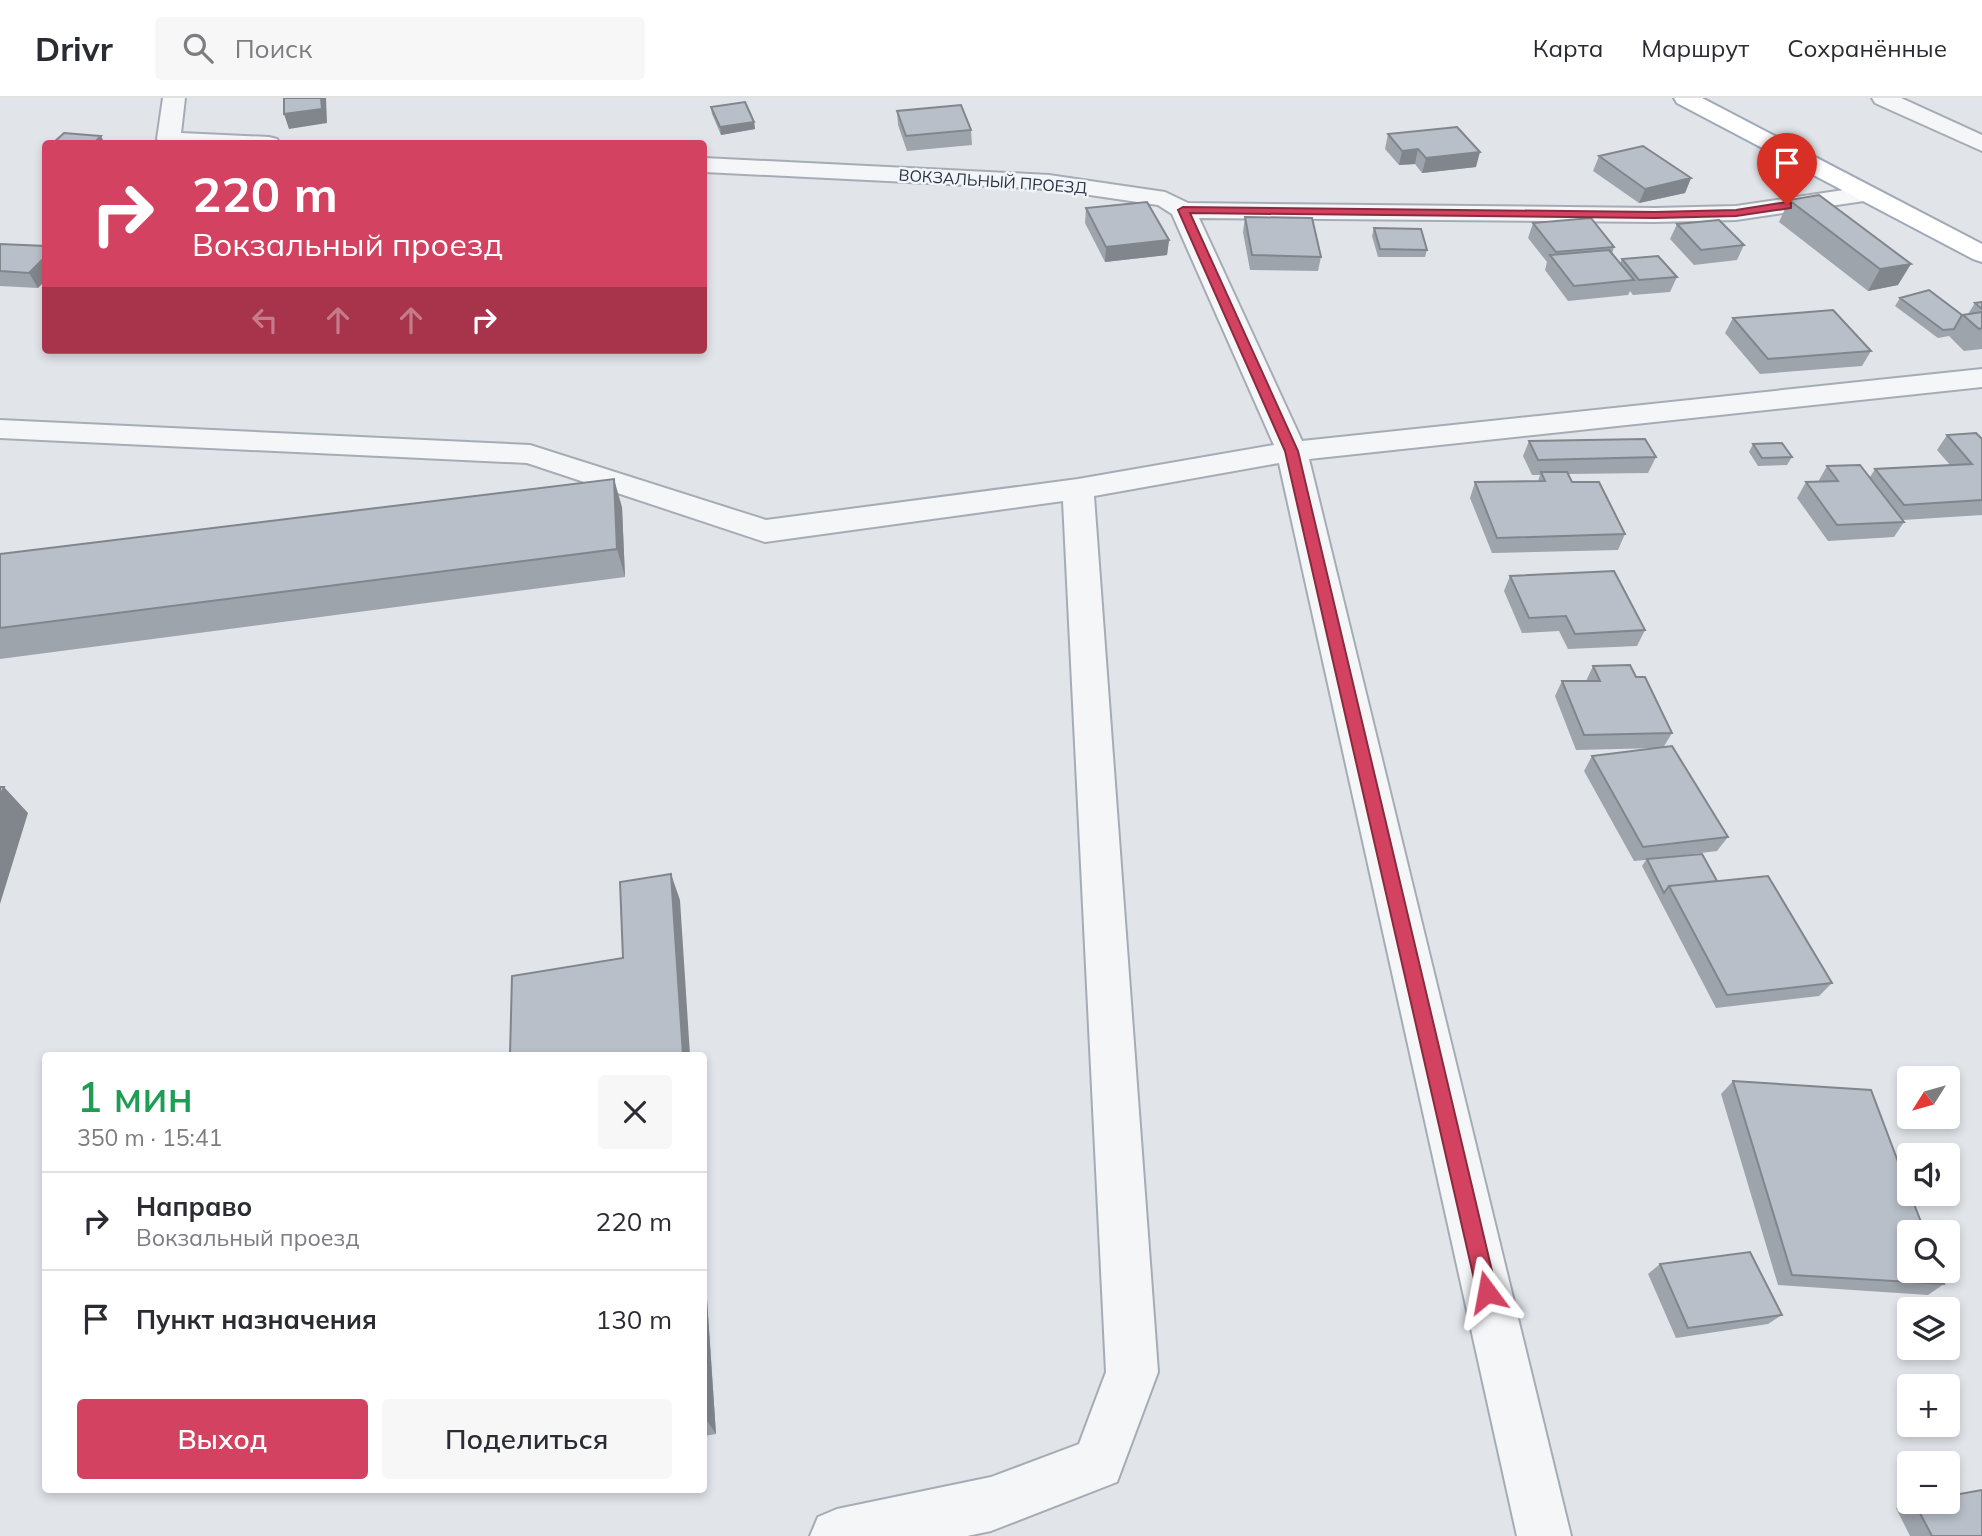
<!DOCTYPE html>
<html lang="ru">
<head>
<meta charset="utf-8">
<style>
	:root { --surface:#fff; --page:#f7f7f7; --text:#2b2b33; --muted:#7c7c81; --line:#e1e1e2; --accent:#d34260 }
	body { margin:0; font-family:Mulish,sans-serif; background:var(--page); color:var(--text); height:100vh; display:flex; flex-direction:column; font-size:26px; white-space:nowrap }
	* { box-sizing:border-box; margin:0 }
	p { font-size:23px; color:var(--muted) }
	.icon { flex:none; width:38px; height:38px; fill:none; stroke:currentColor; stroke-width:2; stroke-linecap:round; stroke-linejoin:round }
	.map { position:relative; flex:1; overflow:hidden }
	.drawer { position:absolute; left:42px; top:954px; width:665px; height:441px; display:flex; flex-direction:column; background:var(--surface); border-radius:7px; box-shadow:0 4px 10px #0003 }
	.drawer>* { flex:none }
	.hud { position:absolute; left:42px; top:42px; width:665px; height:214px; border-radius:7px; box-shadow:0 4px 10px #0003; background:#d34260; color:#fff; overflow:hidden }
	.needle { width:46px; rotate:233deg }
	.tools { position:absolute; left:1897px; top:968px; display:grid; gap:14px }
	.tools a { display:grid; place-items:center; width:63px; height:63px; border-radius:7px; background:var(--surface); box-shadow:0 4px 10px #0003; font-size:35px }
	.pin { position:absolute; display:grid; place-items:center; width:60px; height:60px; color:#fff; margin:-72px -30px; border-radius:50% 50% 50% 0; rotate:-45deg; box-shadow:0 0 7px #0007 }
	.pin .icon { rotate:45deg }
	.me { position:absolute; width:77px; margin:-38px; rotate:347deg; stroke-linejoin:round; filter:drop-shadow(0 0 5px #0008) }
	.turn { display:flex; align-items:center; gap:24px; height:147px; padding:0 35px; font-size:32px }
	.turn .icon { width:91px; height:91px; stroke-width:2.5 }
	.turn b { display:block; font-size:49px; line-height:60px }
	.lanes { display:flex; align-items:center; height:66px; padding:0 35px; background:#0003; justify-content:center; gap:35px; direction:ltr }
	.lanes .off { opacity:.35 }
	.round { display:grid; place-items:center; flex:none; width:74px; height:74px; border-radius:7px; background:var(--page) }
	.head { display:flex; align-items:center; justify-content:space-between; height:119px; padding:0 35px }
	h1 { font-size:42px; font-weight:600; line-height:52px; color:#1e9e55 }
	.button { display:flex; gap:14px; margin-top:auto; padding:14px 35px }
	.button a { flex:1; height:80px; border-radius:7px; background:var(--accent); color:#fff; font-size:28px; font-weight:600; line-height:80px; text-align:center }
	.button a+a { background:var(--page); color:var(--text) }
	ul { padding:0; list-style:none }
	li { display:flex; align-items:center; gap:21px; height:98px; padding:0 35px; border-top:2px solid var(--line) }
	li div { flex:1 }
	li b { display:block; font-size:26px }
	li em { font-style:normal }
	header { display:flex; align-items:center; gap:42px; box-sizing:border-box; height:98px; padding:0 35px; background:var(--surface); border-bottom:2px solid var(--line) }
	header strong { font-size:33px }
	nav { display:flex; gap:38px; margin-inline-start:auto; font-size:24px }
	.search { width:490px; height:63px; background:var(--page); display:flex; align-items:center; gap:18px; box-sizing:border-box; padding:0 24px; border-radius:7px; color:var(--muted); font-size:26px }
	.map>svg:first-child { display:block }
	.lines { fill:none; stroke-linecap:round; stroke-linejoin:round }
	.minor-casing { stroke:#a6acb5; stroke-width:4 }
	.major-casing { stroke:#a0aab6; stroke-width:4 }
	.minor { fill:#f4f6f8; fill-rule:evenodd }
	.major { fill:#fff; fill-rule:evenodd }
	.wall { fill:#9ea4ac }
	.shaded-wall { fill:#81868c }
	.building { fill:#b8bfc8; stroke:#81868c; stroke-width:2 }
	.route { fill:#d34260; stroke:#892b3e; stroke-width:2 }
	.labels { text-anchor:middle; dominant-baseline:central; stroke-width:5; stroke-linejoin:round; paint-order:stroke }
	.far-street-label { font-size:16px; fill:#293443; stroke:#f1f4f8 }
</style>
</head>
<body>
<header>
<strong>Drivr</strong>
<div class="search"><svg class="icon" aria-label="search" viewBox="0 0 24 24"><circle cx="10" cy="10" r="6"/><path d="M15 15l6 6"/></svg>Поиск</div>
<nav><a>Карта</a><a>Маршрут</a><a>Сохранённые</a></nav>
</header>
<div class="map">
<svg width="1982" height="1438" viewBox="0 0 1982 1438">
	<rect width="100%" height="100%" fill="#e1e5ea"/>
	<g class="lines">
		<g class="minor-casing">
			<path id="minor" d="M163 0H185L181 35 269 39 277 41 280 46H161L157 41Z
				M1872 0H1901L1982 37V53L1875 5Z
				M704 60 1049 77 1165 94 1188 105 1655 110 1736 108 1864 89 1873 91 1876 96 1873 101 1864 103 1736 122 1655 124 1199 120 1302 343 1982 271V289L1309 361 1571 1438H1517L1279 365 1094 398 1158 1274 1117 1384 991 1433 967 1438H810L818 1419 837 1411 991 1379 1079 1346 1106 1274 1063 403 765 444 527 365 0 340V322L530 347 766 422 1078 381 1274 347 1172 116 1158 107 1049 91 704 74Z"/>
		</g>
		<g class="major-casing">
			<path id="major" d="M1674 0H1702L1982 146V164L1973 161 1677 5Z"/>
		</g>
		<use href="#minor" class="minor"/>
		<use href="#major" class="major"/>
	</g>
	<path class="wall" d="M711 9 754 24 755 31 721 37 712 16Z
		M897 13 971 32 972 47 907 53 898 27Z
		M1388 36 1476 69 1422 75 1415 66 1399 67 1385 51Z
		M1599 58 1691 80 1685 95 1639 105 1593 73Z
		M1819 97 1898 187 1868 193 1779 124 1789 102Z
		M1086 110 1169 142 1167 157 1105 164 1085 125Z
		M1245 119 1321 159 1318 173 1250 172 1243 134Z
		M1533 125 1614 149 1612 156 1620 165 1622 161 1677 179 1670 194 1633 197 1630 193 1628 197 1568 203 1545 172 1547 164 1528 140Z
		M1677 126 1744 147 1737 162 1694 167 1670 141Z
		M1374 130 1427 152 1425 159H1378L1372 138Z
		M0 146 46 148 38 190 0 188Z
		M1900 200 1963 217 1968 216 1975 205 1982 204V251L1964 253 1949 238 1938 240 1895 208Z
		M1733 220 1871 253 1862 268 1760 276 1725 235Z
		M1947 337 1982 341V417L1903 422 1904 424 1894 439 1828 443 1797 400 1806 384H1818L1827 368 1870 379 1875 371 1950 367 1937 352Z
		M1529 343 1656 359 1648 375 1568 376 1572 384 1625 436 1618 452 1492 455 1470 400 1475 384 1538 383 1540 377H1532L1523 358Z
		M1753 346 1792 359 1787 367 1758 368 1749 354Z
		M622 409 625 479 0 561V456Z
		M1510 478 1645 532 1637 548 1568 551 1559 533 1522 535 1504 493Z
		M1593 568 1636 579 1672 635 1663 650 1728 739 1717 753 1668 759 1717 783 1832 885 1819 898 1716 910 1642 768 1646 762 1634 763 1584 673 1592 658 1659 650 1576 652 1555 598 1562 583H1586Z
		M1733 983 1944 1186 1928 1197 1778 1187 1721 996Z
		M704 1157 716 1336 704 1338Z
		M1660 1166 1782 1217 1768 1226 1676 1240 1648 1176Z
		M1914 1404 1982 1438H1910L1896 1410Z"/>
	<path class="shaded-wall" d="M321 0H326L327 25 289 31 284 16Z
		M754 24 755 31 721 37 720 29Z
		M101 38 105 46H93Z
		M1418 51 1415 66 1399 67 1402 53Z
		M1480 54 1476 69 1422 75 1426 60Z
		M1691 80 1685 95 1639 105 1645 91Z
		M1169 142 1167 157 1105 164 1106 149Z
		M46 158V182L38 190 29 175Z
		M1911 166 1898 187 1868 193 1880 171Z
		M614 381 622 409 625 479 617 451Z
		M4 689 28 715 0 806V699Z
		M671 776 680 802 690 957H683Z
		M704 1157 716 1336 706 1321 704 1284Z"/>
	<path class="building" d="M284 0H321L322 11 284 16Z
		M745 4 754 24 720 29 711 9Z
		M961 7 971 32 906 38 897 13Z
		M1457 29 1480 54 1426 60 1418 51 1402 53 1388 36Z
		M64 35 101 38 93 46H52Z
		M1643 48 1691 80 1645 91 1599 58Z
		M1819 97 1911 166 1880 171 1789 102Z
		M1147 104 1169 142 1106 149 1086 110Z
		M1245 119 1312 120 1321 159 1252 157Z
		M1591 120 1614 149 1556 154 1533 125Z
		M1719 122 1744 147 1701 152 1677 126Z
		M1374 130 1421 131 1427 152 1380 151Z
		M0 146 46 148V158L29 175 0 173Z
		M1609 152 1634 182 1574 188 1550 157Z
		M1658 158 1677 179 1639 182 1622 161Z
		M1929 192 1962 217 1954 231 1943 232 1900 200Z
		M1982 204V211L1975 205Z
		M1833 212 1871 253 1768 261 1733 220Z
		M1982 214V230L1979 231 1963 217Z
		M1976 335 1982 341V402L1904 407 1875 371 1972 366 1947 337Z
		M1645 341 1656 359 1538 362 1529 343Z
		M1782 345 1792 359 1762 360 1753 346Z
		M1860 367 1904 424 1837 427 1806 384 1838 383 1827 368Z
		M1541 374H1567L1572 384H1599L1625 436 1497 440 1475 384 1545 383Z
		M614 381 617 451 0 530V456Z
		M1614 473 1645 532 1575 536 1566 518 1529 520 1510 478Z
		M1630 567 1636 579H1645L1672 635 1584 637 1562 583H1600L1593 568Z
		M1672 648 1728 739 1643 749 1592 658Z
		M0 689H4L0 699Z
		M1702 756 1717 783 1669 788 1664 795 1647 761Z
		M671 776 683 957H510L512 878 623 860 620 784Z
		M1768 778 1832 885 1727 897 1669 788Z
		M1733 983 1871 992 1909 1093V1096H1910L1925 1134H1909V1172H1939L1944 1186 1792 1177Z
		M1750 1154 1782 1217 1688 1230 1660 1166Z
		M704 1284 706 1321 704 1322Z
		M1982 1392V1438H1932L1914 1404H1948V1398Z"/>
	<path class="route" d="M1787 104 1791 105V110L1736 118 1655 120 1190 115 1298 353 1497 1194 1494 1201 1487 1204 1480 1201 1477 1194 1285 353 1178 112 1183 109 1655 114 1736 112Z"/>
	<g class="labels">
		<g class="far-street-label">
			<text transform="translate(993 83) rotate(4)">ВОКЗАЛЬНЫЙ ПРОЕЗД</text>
		</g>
	</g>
</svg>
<div class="tools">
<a><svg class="needle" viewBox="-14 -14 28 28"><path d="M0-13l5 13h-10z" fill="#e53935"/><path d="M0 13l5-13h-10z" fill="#7c7c81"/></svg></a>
<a><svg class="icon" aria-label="sound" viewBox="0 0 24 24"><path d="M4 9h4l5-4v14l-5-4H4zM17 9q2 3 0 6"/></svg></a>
<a><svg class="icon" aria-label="search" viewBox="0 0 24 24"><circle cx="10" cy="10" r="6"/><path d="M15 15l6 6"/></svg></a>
<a><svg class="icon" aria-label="layers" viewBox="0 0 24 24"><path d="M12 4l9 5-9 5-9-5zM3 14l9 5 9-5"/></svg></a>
<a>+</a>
<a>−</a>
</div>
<div class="pin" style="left:1787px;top:107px;background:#d93025"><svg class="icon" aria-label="arrive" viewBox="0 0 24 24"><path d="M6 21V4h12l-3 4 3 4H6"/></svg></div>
<svg class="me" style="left:1487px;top:1194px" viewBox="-20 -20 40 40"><path d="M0-17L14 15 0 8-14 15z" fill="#d34260" stroke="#fff" stroke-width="4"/></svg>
<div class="hud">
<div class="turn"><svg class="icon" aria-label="right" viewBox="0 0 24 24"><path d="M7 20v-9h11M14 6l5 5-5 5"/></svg><div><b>220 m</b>Вокзальный проезд</div></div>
<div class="lanes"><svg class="icon off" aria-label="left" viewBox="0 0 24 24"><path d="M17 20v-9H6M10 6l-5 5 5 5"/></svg><svg class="icon off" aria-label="ahead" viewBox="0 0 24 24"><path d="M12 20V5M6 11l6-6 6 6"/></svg><svg class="icon off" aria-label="ahead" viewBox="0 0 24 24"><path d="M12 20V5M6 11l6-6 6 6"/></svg><svg class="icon" aria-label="right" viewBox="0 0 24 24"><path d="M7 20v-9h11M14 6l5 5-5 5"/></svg></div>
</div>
<section class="drawer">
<div class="head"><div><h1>1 мин</h1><p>350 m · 15:41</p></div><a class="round"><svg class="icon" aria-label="close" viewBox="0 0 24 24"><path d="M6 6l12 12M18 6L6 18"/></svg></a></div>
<ul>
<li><svg class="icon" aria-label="right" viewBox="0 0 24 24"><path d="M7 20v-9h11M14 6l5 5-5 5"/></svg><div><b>Направо</b><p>Вокзальный проезд</p></div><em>220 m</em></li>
<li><svg class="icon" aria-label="arrive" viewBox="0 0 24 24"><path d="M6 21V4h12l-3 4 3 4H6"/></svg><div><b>Пункт назначения</b></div><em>130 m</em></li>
</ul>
<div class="button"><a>Выход</a><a>Поделиться</a></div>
</section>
</div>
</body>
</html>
